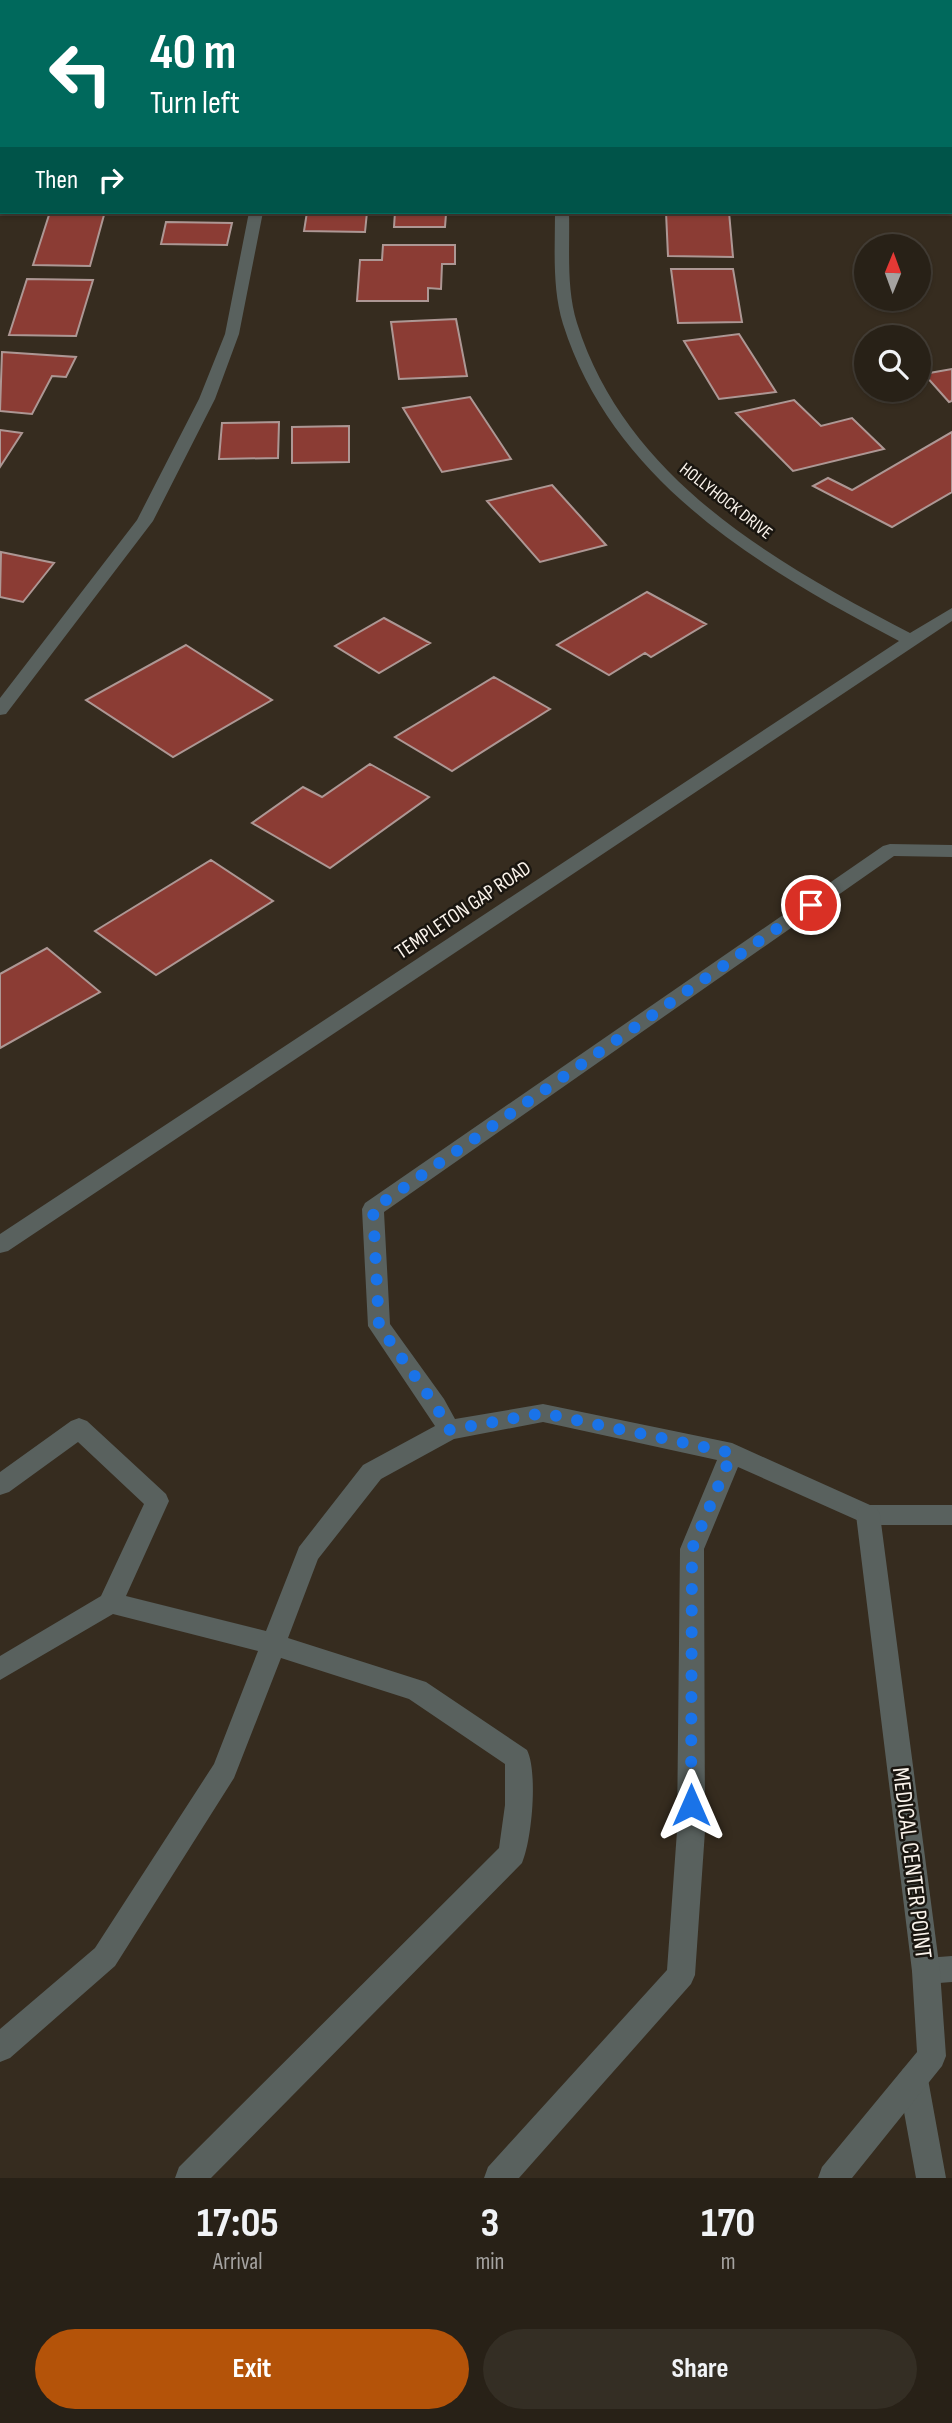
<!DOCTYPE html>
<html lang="en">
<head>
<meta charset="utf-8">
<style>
	:root { --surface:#282117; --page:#342e24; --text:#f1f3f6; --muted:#a5a3a1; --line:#443e36; --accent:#b45309 }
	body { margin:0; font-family:"Sofia Sans Condensed",sans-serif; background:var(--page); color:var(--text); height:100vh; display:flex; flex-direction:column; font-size:26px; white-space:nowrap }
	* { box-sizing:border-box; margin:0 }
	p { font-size:23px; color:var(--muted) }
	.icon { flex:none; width:38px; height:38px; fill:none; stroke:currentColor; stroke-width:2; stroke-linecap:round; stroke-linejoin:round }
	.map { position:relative; height:2178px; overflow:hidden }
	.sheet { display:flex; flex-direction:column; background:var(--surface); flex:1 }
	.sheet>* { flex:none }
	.top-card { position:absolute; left:0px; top:0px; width:952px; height:214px; box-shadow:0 2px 5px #0004,0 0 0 2px var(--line); background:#00695c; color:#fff; overflow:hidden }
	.needle { width:46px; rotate:1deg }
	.buttons { position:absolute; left:854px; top:234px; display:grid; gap:14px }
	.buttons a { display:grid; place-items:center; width:77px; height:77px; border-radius:50%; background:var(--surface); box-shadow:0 2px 5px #0004,0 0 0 2px var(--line); font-size:35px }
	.pin { position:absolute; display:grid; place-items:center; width:60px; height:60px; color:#fff; margin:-30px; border:4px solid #fff; border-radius:50%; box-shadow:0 2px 7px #0007 }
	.me { position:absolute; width:77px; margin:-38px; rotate:0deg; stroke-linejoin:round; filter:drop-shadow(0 0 5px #0008) }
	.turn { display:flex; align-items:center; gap:24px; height:147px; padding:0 35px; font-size:32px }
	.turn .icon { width:91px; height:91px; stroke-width:2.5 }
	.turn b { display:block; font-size:49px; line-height:60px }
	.then { display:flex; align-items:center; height:66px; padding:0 35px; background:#0003; gap:14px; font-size:26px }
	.eta { display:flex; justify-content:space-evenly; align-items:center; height:119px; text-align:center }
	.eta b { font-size:42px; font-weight:700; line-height:49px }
	.action { display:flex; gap:14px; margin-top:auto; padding:14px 35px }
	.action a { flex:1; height:80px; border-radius:42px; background:var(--accent); color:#fff; font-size:28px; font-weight:700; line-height:80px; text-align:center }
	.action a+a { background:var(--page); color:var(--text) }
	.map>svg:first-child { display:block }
	.building { fill:#8b3c34; stroke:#ad9794; stroke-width:2 }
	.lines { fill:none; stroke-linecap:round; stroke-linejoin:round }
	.path { stroke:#786f64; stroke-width:2.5; stroke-dasharray:1 3.5; stroke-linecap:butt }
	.lane { fill:#59615e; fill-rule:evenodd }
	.street { fill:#59615e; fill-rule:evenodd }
	.primary { fill:#82938d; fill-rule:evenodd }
	.route { stroke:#1a73e8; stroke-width:12; stroke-dasharray:0 21.6 }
	.labels { text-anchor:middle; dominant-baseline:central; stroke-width:5; stroke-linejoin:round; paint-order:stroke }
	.far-street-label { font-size:18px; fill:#faf3eb; stroke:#1a1610 }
	.street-label { font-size:21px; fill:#faf3eb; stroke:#1a1610 }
	.near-street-label { font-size:24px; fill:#faf3eb; stroke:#1a1610 }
</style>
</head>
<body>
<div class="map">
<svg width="952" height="2178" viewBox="0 0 952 2178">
	<rect width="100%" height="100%" fill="#362c1f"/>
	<path class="building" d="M686 0H772L773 2H686Z
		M307 212H367L365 232 304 231Z
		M395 212H459V215L446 214 445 227H394Z
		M666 212H729L733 257 668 256Z
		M49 215H104L90 266 33 265Z
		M166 222 232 223 227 245 161 244Z
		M383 245H455V264H442L441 289 428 288V301H357L360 260H382Z
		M671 269H733L742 322 678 323Z
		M27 279 93 280 76 336 9 335Z
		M456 319 467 376 399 379 391 322Z
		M739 334 776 392 719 399 684 341Z
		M2 352 76 357 66 377 52 376 32 414 0 411Z
		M952 369V401L949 402 924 374Z
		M470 397 511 459 442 472 403 408Z
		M794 400 821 426 852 418 884 449 793 471 736 413Z
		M279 422 278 458 219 459 222 423Z
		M349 426V462L292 463V427Z
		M0 430 22 433 0 467Z
		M952 432V492L892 527 813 486 828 478 852 490Z
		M552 485 606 545 540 562 487 501Z
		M1 552 54 563 23 602 0 597Z
		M647 592 706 624 651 657 645 653 609 675 557 645Z
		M384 618 430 643 379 673 335 646Z
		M186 645 272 700 173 757 86 700Z
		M494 677 550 709 452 771 395 737Z
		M370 764 429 797 330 868 252 823 303 787 322 797Z
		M211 860 273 901 156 975 95 931Z
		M47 948 100 992 0 1048V974Z"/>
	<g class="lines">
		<path class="path" d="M950 103 952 107"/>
		<path class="lane" d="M950 167H952V178H950Z
			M249 212H263L239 334 215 399 153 521 6 714 0 715V698L137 520 199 399 225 334Z
			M890 844 952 845V857L894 856 384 1212 390 1324 444 1399 455 1419 543 1404 732 1443 870 1505H952V1525H868L738 1467 704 1549 705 1831 695 1975 691 1984 519 2178H484L488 2167 667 1970 677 1831 680 1549 717 1460 543 1422 454 1439 381 1479 318 1559 288 1638 426 1682 527 1750C538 1772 532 1840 522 1863L211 2178H175L179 2167 499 1848 505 1805V1764L409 1699 281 1658 234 1778 115 1966 10 2058 0 2062V2029L95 1948 214 1764 258 1651 113 1614 0 1680V1656L101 1596 144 1504 78 1442 9 1492 0 1495V1472L71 1421 79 1418 87 1421 166 1494 169 1501 126 1596 266 1631 299 1547 363 1465 435 1426 368 1326 362 1209 365 1203 883 846Z
			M952 1956V1982L926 1984 916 1980 912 1971 916 1962 926 1958Z
			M913 2065 923 2069 928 2079 946 2178H916L898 2079 903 2069Z"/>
		<path class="street" d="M2 73V85L0 86V74Z
			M555 212H569C570 248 566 288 577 323 626 479 774 562 910 633L952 608V621L8 1251 0 1253V1234L899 641C760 568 613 482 563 324 552 288 555 249 555 212Z
			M868 1505 877 1508 880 1515 940 1971 946 2056 942 2066 852 2178H818L822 2167 917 2052 912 1971 856 1515 859 1508Z"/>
		<path class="primary" d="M945 0H952V6L950 2Z"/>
	</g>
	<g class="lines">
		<path class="route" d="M691 1805 692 1549 732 1453 543 1413 449 1430 436 1406 379 1326 373 1209 811 905"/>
	</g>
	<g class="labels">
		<g class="far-street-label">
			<text transform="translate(726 501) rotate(38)">HOLLYHOCK DRIVE</text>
		</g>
		<g class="street-label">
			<text transform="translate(463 910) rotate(-34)">TEMPLETON GAP ROAD</text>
		</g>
		<g class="near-street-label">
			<text transform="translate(912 1863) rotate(83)">MEDICAL CENTER POINT</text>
		</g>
	</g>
</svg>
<div class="buttons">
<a><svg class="needle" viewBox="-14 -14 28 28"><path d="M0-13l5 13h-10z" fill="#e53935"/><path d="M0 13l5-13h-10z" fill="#a5a3a1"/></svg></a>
<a><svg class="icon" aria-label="search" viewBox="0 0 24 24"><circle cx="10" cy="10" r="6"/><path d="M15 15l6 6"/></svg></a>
</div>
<div class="pin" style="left:811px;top:905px;background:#d93025"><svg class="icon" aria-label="arrive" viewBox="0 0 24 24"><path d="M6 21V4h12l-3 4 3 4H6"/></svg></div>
<svg class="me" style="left:691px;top:1805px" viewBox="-20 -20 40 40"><path d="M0-17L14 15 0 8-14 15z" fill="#1a73e8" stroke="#fff" stroke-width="4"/></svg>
<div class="top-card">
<div class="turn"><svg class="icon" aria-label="left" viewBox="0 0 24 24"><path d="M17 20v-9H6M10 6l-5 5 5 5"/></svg><div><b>40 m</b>Turn left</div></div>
<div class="then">Then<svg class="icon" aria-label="right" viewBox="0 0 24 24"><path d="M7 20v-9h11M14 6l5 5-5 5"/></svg></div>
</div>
</div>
<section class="sheet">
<div class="eta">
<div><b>17:05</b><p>Arrival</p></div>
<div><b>3</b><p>min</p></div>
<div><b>170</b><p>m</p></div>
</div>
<div class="action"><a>Exit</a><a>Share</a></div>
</section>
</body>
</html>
